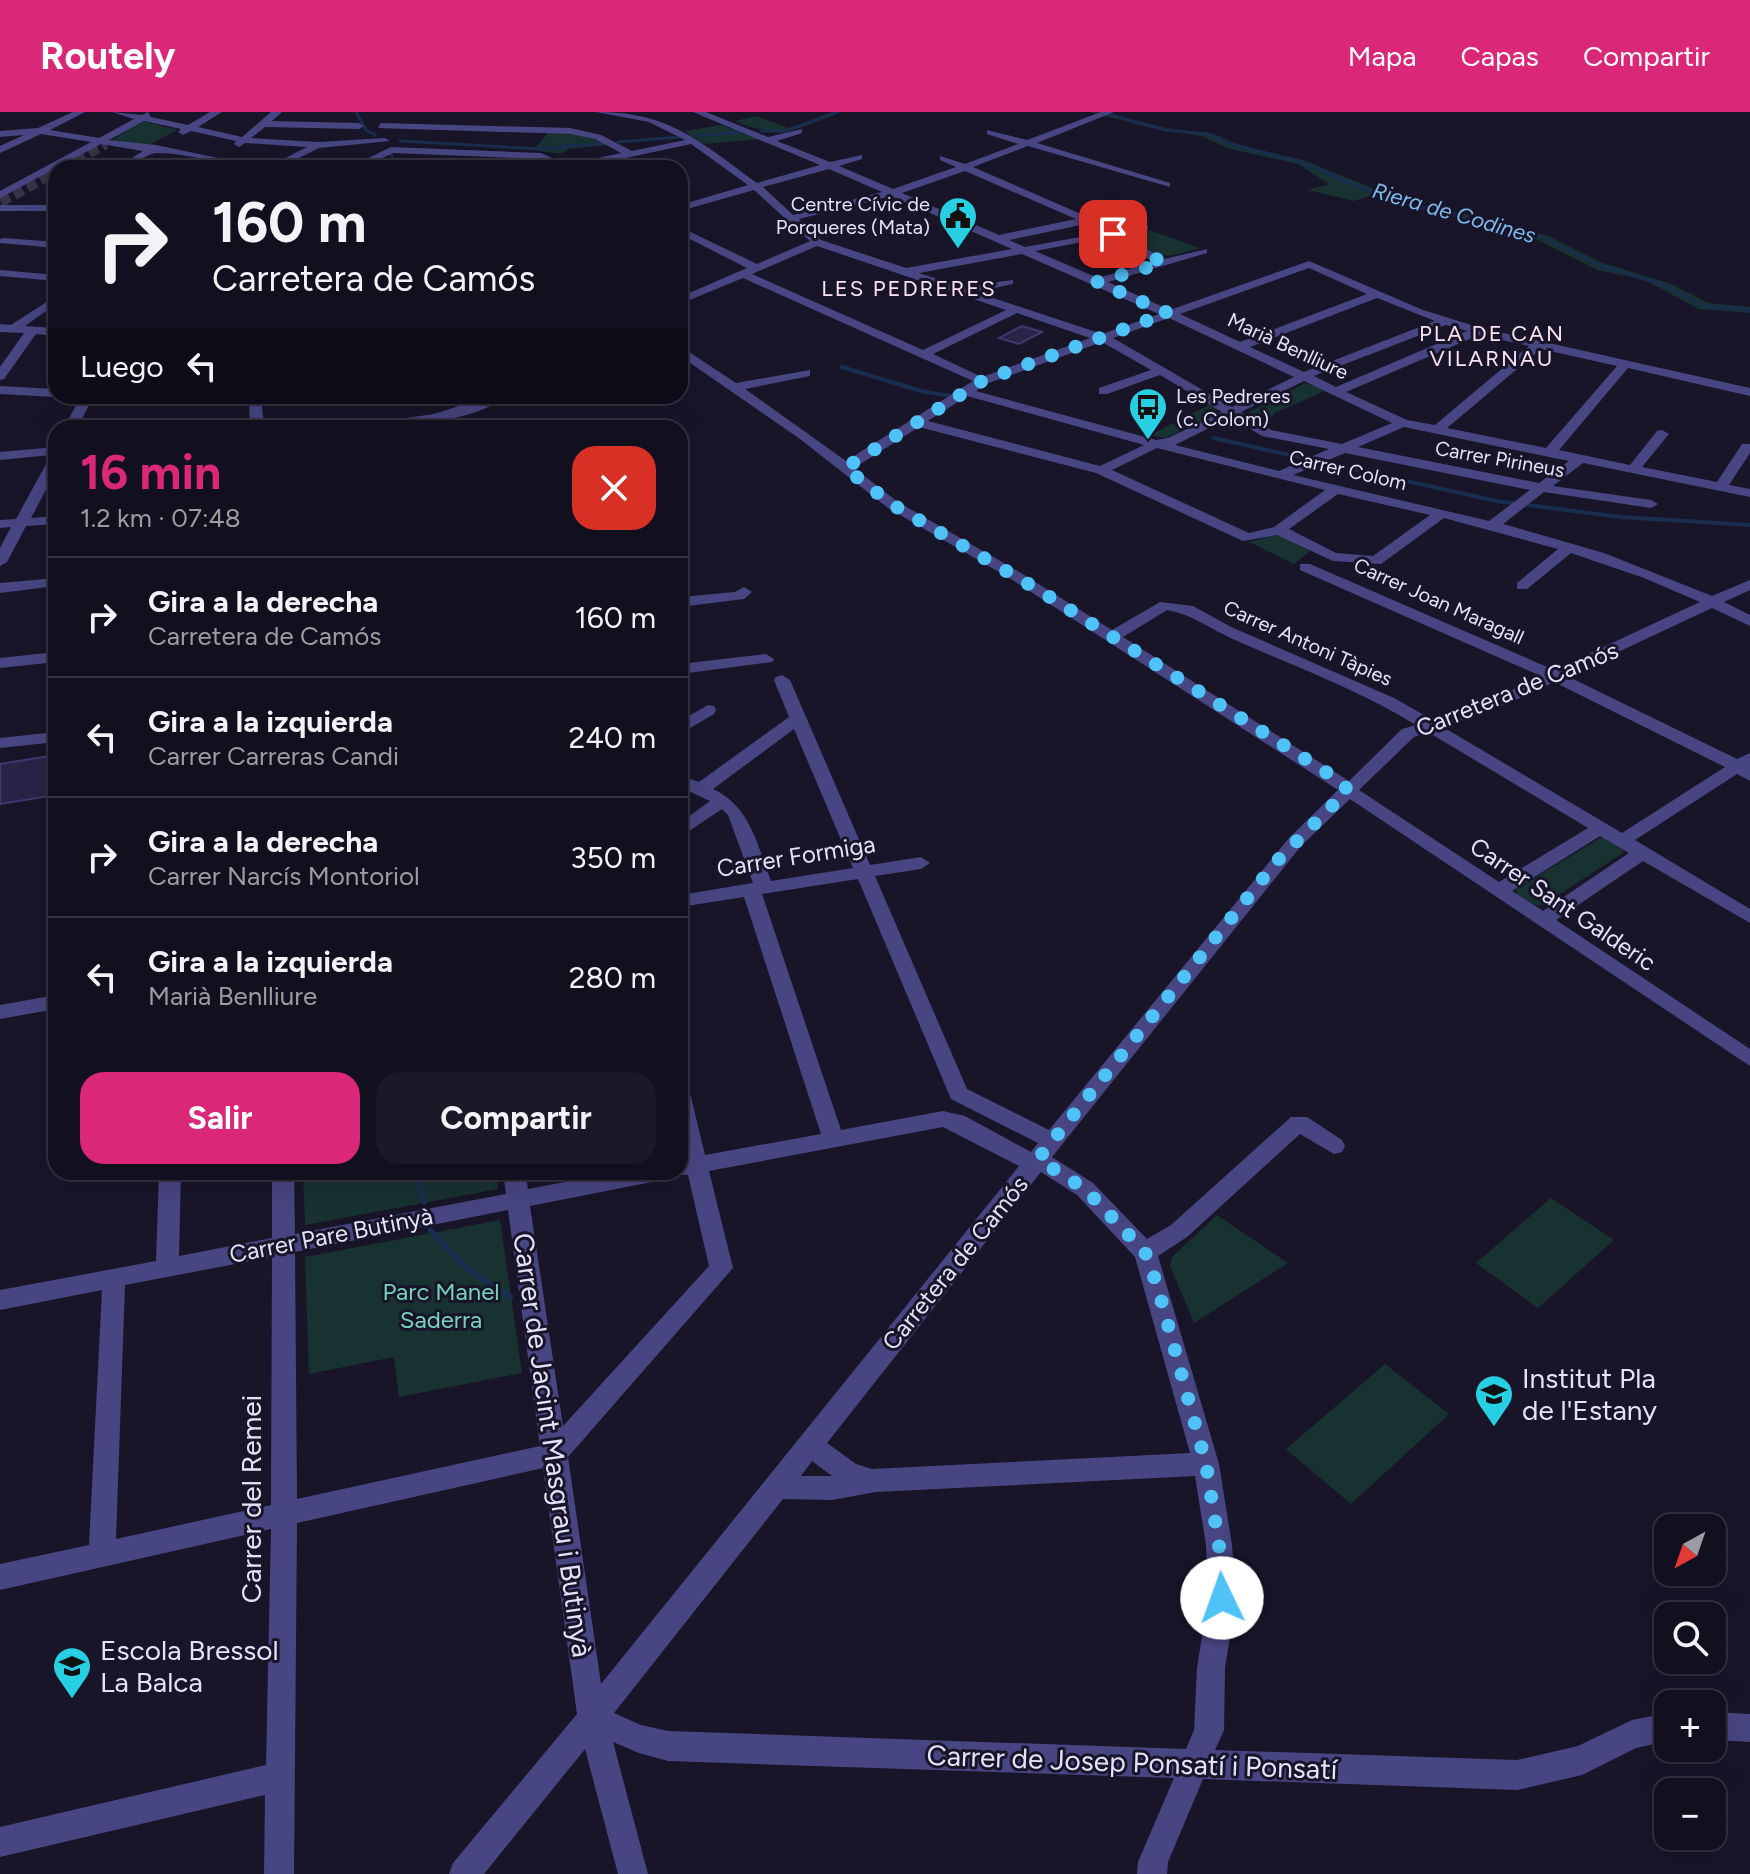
<!DOCTYPE html>
<html lang="es">
<head>
<meta charset="utf-8">
<style>
	:root { --surface:#12101f; --page:#1b1928; --text:#f1f3f6; --muted:#9c9da4; --line:#31303d; --accent:#db2777 }
	body { margin:0; font-family:Figtree,sans-serif; background:var(--page); color:var(--text); height:100vh; display:flex; flex-direction:column; font-size:30px; white-space:nowrap }
	* { box-sizing:border-box; margin:0 }
	p { font-size:26px; color:var(--muted) }
	.icon { flex:none; width:44px; height:44px; fill:none; stroke:currentColor; stroke-width:2; stroke-linecap:round; stroke-linejoin:round }
	.map { position:relative; flex:1; overflow:hidden }
	.side { position:absolute; left:48px; top:308px; width:640px; height:760px; display:flex; flex-direction:column; background:var(--surface); border-radius:24px; box-shadow:0 8px 32px #0002,0 0 0 2px var(--line) }
	.side>* { flex:none }
	.top-card { position:absolute; left:48px; top:48px; width:640px; height:244px; border-radius:24px; box-shadow:0 8px 32px #0002,0 0 0 2px var(--line); background:#12101f; color:var(--text); overflow:hidden }
	.needle { width:52px; rotate:220deg }
	.tools { position:absolute; left:1654px; top:1402px; display:grid; gap:16px }
	.tools a { display:grid; place-items:center; width:72px; height:72px; border-radius:16px; background:var(--surface); box-shadow:0 8px 32px #0002,0 0 0 2px var(--line); font-size:40px }
	.pin { position:absolute; display:grid; place-items:center; width:68px; height:68px; color:#fff; margin:-34px; border-radius:16px; box-shadow:0 4px 12px #0006 }
	.me { position:absolute; width:88px; margin:-44px; rotate:357deg; stroke-linejoin:round; filter:drop-shadow(0 0 6px #0008) }
	.turn { display:flex; align-items:center; gap:28px; height:168px; padding:0 32px; font-size:36px }
	.turn .icon { width:104px; height:104px; stroke-width:2.5 }
	.turn b { display:block; font-size:56px; line-height:68px }
	.then { display:flex; align-items:center; height:76px; padding:0 32px; background:#0003; gap:16px; font-size:30px }
	.round { display:grid; place-items:center; flex:none; width:84px; height:84px; border-radius:24px; background:var(--page) }
	.summary { display:flex; align-items:center; justify-content:space-between; height:136px; padding:0 32px }
	h1 { font-size:48px; font-weight:700; line-height:60px; color:var(--accent) }
	.action { display:flex; gap:16px; margin-top:auto; padding:16px 32px }
	.action a { flex:1; height:92px; border-radius:24px; background:var(--accent); color:#fff; font-size:32px; font-weight:700; line-height:92px; text-align:center }
	.action a+a { background:var(--page); color:var(--text) }
	ul { padding:0; list-style:none }
	li { display:flex; align-items:center; gap:24px; height:120px; padding:0 32px; border-top:2px solid var(--line) }
	li div { flex:1 }
	li b { display:block; font-size:30px }
	li em { font-style:normal }
	header { display:flex; align-items:center; gap:48px; box-sizing:border-box; height:112px; padding:0 40px; background:var(--accent); color:#fff }
	header strong { font-size:38px }
	nav { display:flex; gap:44px; margin-inline-start:auto; font-size:28px }
	.map>svg:first-child { display:block }
	.green { fill:#183231 }
	.lines { fill:none; stroke-linecap:round; stroke-linejoin:round }
	.stream-far2 { stroke:#192e4e; stroke-width:3 }
	.stream-far1 { stroke:#192e4e; stroke-width:4 }
	.stream { stroke:#192e4e; stroke-width:6 }
	.building { fill:#2a2348; stroke:#433870; stroke-width:2 }
	.minor-tunnel { stroke:#373448; stroke-width:10; stroke-dasharray:10 5; stroke-linecap:butt }
	.minor { fill:#484682; fill-rule:evenodd }
	.route { stroke:#4fc3f7; stroke-width:14; stroke-dasharray:0 25.2 }
	.labels { text-anchor:middle; dominant-baseline:central; stroke-width:6; stroke-linejoin:round; paint-order:stroke }
	.far-poi-label { font-size:20px; fill:#e4e1fb; stroke:#181529; text-anchor:end }
	.far-street-label { font-size:20px; fill:#e4e1fb; stroke:#181529 }
	.far-water-label { font-size:22px; font-style:italic; fill:#7cb9ed; stroke:#181529 }
	.far-neighbourhood-label { font-size:22px; letter-spacing:2px; fill:#fbe2f2; stroke:#181529 }
	.street-label { font-size:24px; fill:#e4e1fb; stroke:#181529 }
	.park-label { font-size:24px; fill:#75d3bb; stroke:#181529 }
	.near-poi-label { font-size:28px; fill:#e4e1fb; stroke:#181529; text-anchor:start }
	.near-street-label { font-size:28px; fill:#e4e1fb; stroke:#181529 }
</style>
</head>
<body>
<header>
<strong>Routely</strong>
<nav><a>Mapa</a><a>Capas</a><a>Compartir</a></nav>
</header>
<div class="map">
<svg width="1750" height="1762" viewBox="0 0 1750 1762">
	<rect width="100%" height="100%" fill="#181529"/>
	<path class="green" d="M842 0C795 18 784 28 734 9L757 4 791 17 826 2Z
		M1089 0H1104L1166 16 1214 22 1236 32 1306 49 1411 92 1481 104 1548 124 1603 151 1671 172 1709 191 1750 195V201L1699 197 1645 168 1597 158 1536 127 1514 120 1370 84 1354 89 1308 78 1329 72 1298 52 1227 36 1202 24 1165 19Z
		M142 10H147L177 18 147 34 112 28Z
		M721 13 760 27 704 32 684 19Z
		M549 20 589 25 607 33 568 37 561 42 533 38Z
		M1149 118 1199 136C1158 149 1160 145 1124 125Z
		M1305 271 1327 278 1275 301 1264 315 1246 302Z
		M1209 293 1216 297V302L1165 326 1153 324 1154 321Z
		M1276 423 1284 424 1310 439 1294 452 1249 430Z
		M1602 725 1623 736V741L1543 793C1531 795 1518 790 1516 777Z
		M303 1060H496L498 1077 305 1113Z
		M1551 1086 1614 1128 1538 1196 1476 1151Z
		M1217 1103 1288 1151 1194 1211 1170 1154 1172 1145Z
		M500 1108 522 1261 399 1285 394 1245 309 1262 305 1145Z
		M1385 1252 1449 1302 1351 1392 1286 1337Z"/>
	<g class="lines">
		<path class="stream-far2" d="M356 0 366 18 375 23
			M1107 2 1165 18 1207 22 1231 32 1303 51 1391 88 1542 125 1599 153 1661 172 1704 194 1750 198
			M761 19H786L837 0
			M696 24 740 20
			M400 29 541 37 604 31
			M618 30 679 25
			M391 42 397 56"/>
		<path class="stream-far1" d="M842 255 921 279 950 284
			M1214 326 1496 389 1621 405 1750 413"/>
		<path class="stream" d="M416 1060 424 1090
			M431 1119 467 1156 510 1185"/>
	</g>
	<path class="building" d="M1022 214 1042 220 1019 232 999 226Z
		M56 643V683L0 692V652Z"/>
	<g class="lines">
		<path class="minor-tunnel" d="M63 56 106 32
			M1 90 56 60"/>
		<path class="minor" d="M73 0H85L50 18 99 26 134 7 112 0 142 3 148 0 151 5 188 13 210 0H222L198 15 242 25 271 0H282L272 9 359 11 364 14 359 17 265 15 251 26 318 30 385 26 390 29 319 36 279 56H266L307 35 245 31 239 35 234 32 236 29 191 19 183 23 178 20 181 17 144 9 109 28 156 33 266 56C229 56 191 41 157 41 143 42 134 56 116 56L143 39 101 32 0 86V79L91 30 41 22 0 41V34L24 23 0 25V19L38 16Z
			M596 0C671 0 700 30 757 71L820 53 693 0H706L768 25 802 17V21L777 29 830 50 862 43V47L839 54 893 77 956 55 940 48V44L965 52 1018 32 987 22V18L1027 28 1101 0H1114L1037 31 1170 71V75L1028 34 973 55 1088 105 1145 95V99L1097 109 1113 118 1148 114V118L1122 123 1164 147 1207 137V141L1108 170 1170 198 1309 149 1423 198 1481 216 1750 276V284L1628 256 1559 338 1630 353 1657 319 1662 318 1669 322 1642 355 1717 370 1742 332H1750V341L1729 373 1750 377V385L1583 351 1553 374 1651 388 1658 392 1651 396 1544 380 1503 412 1604 441 1712 484 1750 468V478L1724 490 1750 503V514L1712 496 1567 564 1737 647 1750 641V669L1737 662 1635 728 1750 797V811L1643 749 1556 808 1750 937V954L1350 687 1301 734 1052 1045 1093 1071 1147 1127 1171 1113 1291 1005H1307L1342 1028 1345 1034 1342 1040 1334 1042 1300 1022 1187 1125 1158 1144 1219 1352 1232 1433 1236 1486 1225 1556 1224 1618 1215 1638 1517 1648 1578 1634 1632 1608 1668 1601V1629L1636 1636 1582 1663 1517 1678 1203 1667 1168 1750 1167 1762H1137L1138 1750 1174 1666 668 1649 639 1641 613 1630 648 1762H618L585 1637 484 1762H449L453 1751 577 1602 543 1356 297 1411 294 1762H264L265 1683 0 1745V1715L266 1653 271 1417 0 1478V1452L89 1433 102 1178 0 1198V1178L156 1149 159 1060H181L179 1144 272 1126V1060H294L295 1122 506 1082 503 1060H525L528 1077 618 1060H680V1048L684 1047 680 1031V977L688 980 691 985 705 1043 821 1022 744 785 680 795V783L753 771 728 703 722 697 680 725V711L710 689 680 675V663L699 670 789 605 774 568 776 565 782 563 790 568 870 753 921 745 930 751 921 757 875 764 967 977 1049 1018 1289 726 1338 678 1011 467 888 396 800 327 680 244V234L736 271 810 258V264L745 277 846 349 973 269 743 166 680 192V185L747 156 680 122V115L757 152 810 129 754 78 680 99V93L748 73 691 32 579 56H558L539 47 393 41 361 56H348L391 35 541 41 567 53 621 41 595 27 570 22 378 16 381 11 570 16 601 23 632 39 685 28 649 10ZM829 57 882 80 793 103 763 75ZM965 59 1076 107 999 123 902 81ZM891 84 1012 137 906 156 821 128 799 107ZM1086 112 1102 121 1025 135 1009 128ZM1110 125 1153 150 1098 166 1035 139ZM817 134 1006 198 923 238 752 162ZM1022 142 1159 202 1102 222 975 180 1013 172V168L962 175 919 161ZM1309 156 1367 182 1240 230 1180 202ZM1377 186 1435 209 1304 260 1250 235ZM1017 201 1090 226 982 265 933 242ZM1169 206 1294 265 1232 295 1113 226ZM1446 213 1467 219 1336 275 1314 264ZM1479 223 1529 234 1435 313 1407 308 1346 280ZM1102 230 1151 258 1099 276V282H1107L1160 263 1222 300 1168 326 1156 328 976 279 986 272ZM1541 237 1617 254 1546 336 1447 316ZM1304 269 1392 311 1342 332 1271 318 1241 300ZM967 284 1144 333 1100 354 928 309ZM1231 305 1262 324 1329 337 1279 359 1175 333ZM919 315 1096 361 1243 429 1277 423 1333 449 1381 452 1444 406 1558 437 1517 471V477H1527L1571 441 1644 466 1700 490 1554 558 1310 452H1300V458L1541 564 1497 585 1431 607 1394 586 1231 515 1193 494 1160 490 1112 518 1021 461 898 390 854 356ZM1404 315 1569 349 1539 371 1358 335ZM1157 336 1325 378 1274 415 1249 421 1112 358ZM1345 341 1530 378 1489 409 1293 363ZM1338 382 1430 403 1373 444 1336 441 1289 417ZM1167 498C1192 502 1212 518 1235 528 1296 555 1359 578 1416 613L1402 617 1349 669 1123 525ZM1554 570 1725 655 1622 721 1443 615 1509 591ZM794 617 853 756 771 769C757 732 750 694 713 677ZM1428 620 1588 716 1499 770 1359 678 1414 625ZM1600 724 1629 741 1543 799 1512 779ZM858 767 951 987 1038 1031 1031 1040 965 1004 943 999 841 1018 762 782ZM943 1015 1019 1054 601 1572 568 1345 733 1156 709 1059ZM1041 1060 1077 1083 1135 1145 1190 1341 872 1357 856 1352 827 1331ZM672 1062 688 1063 709 1154 563 1314 530 1094 662 1068ZM508 1098 540 1334 297 1387 295 1140ZM272 1145 271 1393 116 1427 125 1173ZM812 1349 832 1364H801ZM1195 1364 1206 1433 1208 1486 1197 1556 1194 1618 1186 1637 668 1619 641 1613 614 1601 783 1387 832 1388 876 1380Z
			M0 93H56V99H0Z
			M4 126 56 130V136L0 131V127Z
			M0 158 56 163V169L0 164Z
			M56 184V192L25 214 56 216V224L36 222 4 267 0 268V255L24 221 0 220V212L11 213Z
			M0 274 56 277V284H59L56 285 0 282Z
			M81 284H93L78 316H64Z
			M249 284H261L264 316H250Z
			M490 284H507C475 310 398 316 357 316L364 312 434 302Z
			M56 335V359L31 406 56 404V412L26 414 7 450 0 454V436L11 415 0 416V408L16 407 51 343 0 348V340Z
			M56 466V474L0 481V471Z
			M744 475 752 480 744 487 680 495V485L735 480Z
			M56 540V550L0 556V546Z
			M766 542 774 547 772 550 680 562V552Z
			M708 593 714 594 716 598 714 602 680 622V609Z
			M56 620V630L0 636V626Z
			M56 883V897L0 907V893Z
			M1712 1600 1750 1602V1630L1712 1628Z"/>
	</g>
	<g class="lines">
		<path class="route" d="M1113 122 1163 151 1097 170 1168 201 982 269 845 356 893 393 1037 477 1337 667 1348 678 1277 749 1038 1047 1085 1077 1145 1140 1158 1176 1206 1352 1219 1433 1222 1486"/>
	</g>
	<defs>
		<g id="civic-pin" transform="scale(2)"><path d="M0 17L-7.5 6A9.5 9.5 0 1 1 7.5 6Z" fill="#26cfe2" stroke="#181529"/><path d="M-.6-6.5H3V-4.5H.6V-3L4-1V1h2V6H-6V1h2V-1L-.6-3ZM-1.2 2.5V6h2.4V2.5Z" fill="#111"/></g>
		<g id="bus-pin" transform="scale(2)"><path d="M0 17L-7.5 6A9.5 9.5 0 1 1 7.5 6Z" fill="#26cfe2" stroke="#181529"/><path d="M-5-6H5V4H4V6H2V4H-2V6H-4V4H-5ZM-3.5-4V0h7V-4ZM-3.5 1.2v1.5H-2V1.2ZM2 1.2v1.5H3.5V1.2Z" fill="#111"/></g>
		<g id="school-pin" transform="scale(2)"><path d="M0 17L-7.5 6A9.5 9.5 0 1 1 7.5 6Z" fill="#26cfe2" stroke="#181529"/><path d="M0-5L7-2L0 1L-7-2ZM-4 1L0 2.5L4 1V4Q0 6-4 4Z" fill="#111"/></g>
	</defs>
	<g fill-rule="evenodd">
		<use href="#civic-pin" x="958" y="104"/>
		<use href="#bus-pin" x="1148" y="295"/>
		<use href="#school-pin" x="1494" y="1282"/>
		<use href="#school-pin" x="72" y="1554"/>
	</g>
	<g class="labels">
		<g class="far-poi-label">
			<text x="930" y="92">Centre Cívic de<tspan x="930" dy="23">Porqueres (Mata)</tspan></text>
			<text x="1176" y="284" text-anchor="start">Les Pedreres<tspan x="1176" dy="23">(c. Colom)</tspan></text>
		</g>
		<g class="far-street-label">
			<text transform="translate(1288 234) rotate(25)">Marià Benlliure</text>
			<text transform="translate(1500 347) rotate(10)">Carrer Pirineus</text>
			<text transform="translate(1348 358) rotate(13)">Carrer Colom</text>
			<text transform="translate(1439 489) rotate(24)">Carrer Joan Maragall</text>
			<text transform="translate(1308 531) rotate(24)">Carrer Antoni Tàpies</text>
		</g>
		<g class="far-water-label">
			<text transform="translate(1454 101) rotate(16)">Riera de Codines</text>
		</g>
		<g class="far-neighbourhood-label">
			<text x="909" y="176">LES PEDRERES</text>
			<text x="1492" y="221">PLA DE CAN<tspan x="1492" dy="25">VILARNAU</tspan></text>
		</g>
		<g class="street-label">
			<text transform="translate(1517 577) rotate(-22)">Carretera de Camós</text>
			<text transform="translate(796 744) rotate(-9)">Carrer Formiga</text>
			<text transform="translate(1563 792) rotate(34)">Carrer Sant Galderic</text>
			<text transform="translate(331 1123) rotate(-11)">Carrer Pare Butinyà</text>
			<text transform="translate(955 1151) rotate(-51)">Carretera de Camós</text>
		</g>
		<g class="park-label">
			<text x="441" y="1179">Parc Manel<tspan x="441" dy="28">Saderra</tspan></text>
		</g>
		<g class="near-poi-label">
			<text x="1522" y="1266">Institut Pla<tspan x="1522" dy="32">de l'Estany</tspan></text>
			<text x="100" y="1538">Escola Bressol<tspan x="100" dy="32">La Balca</tspan></text>
		</g>
		<g class="near-street-label">
			<text transform="translate(553 1333) rotate(82)">Carrer de Jacint Masgrau i Butinyà</text>
			<text transform="translate(251 1387) rotate(-90)">Carrer del Remei</text>
			<text transform="translate(1132 1650) rotate(2)">Carrer de Josep Ponsatí i Ponsatí</text>
		</g>
	</g>
</svg>
<div class="tools">
<a><svg class="needle" viewBox="-14 -14 28 28"><path d="M0-13l5 13h-10z" fill="#e53935"/><path d="M0 13l5-13h-10z" fill="#9c9da4"/></svg></a>
<a><svg class="icon" aria-label="search" viewBox="0 0 24 24"><circle cx="10" cy="10" r="6"/><path d="M15 15l6 6"/></svg></a>
<a>+</a>
<a>−</a>
</div>
<div class="pin" style="left:1113px;top:122px;background:#d93025"><svg class="icon" aria-label="arrive" viewBox="0 0 24 24"><path d="M6 21V4h12l-3 4 3 4H6"/></svg></div>
<svg class="me" style="left:1222px;top:1486px" viewBox="-20 -20 40 40"><circle r="19" fill="#fff"/><path d="M0-13L10 11 0 6-10 11z" fill="#4fc3f7"/></svg>
<div class="top-card">
<div class="turn"><svg class="icon" aria-label="right" viewBox="0 0 24 24"><path d="M7 20v-9h11M14 6l5 5-5 5"/></svg><div><b>160 m</b>Carretera de Camós</div></div>
<div class="then">Luego<svg class="icon" aria-label="left" viewBox="0 0 24 24"><path d="M17 20v-9H6M10 6l-5 5 5 5"/></svg></div>
</div>
<section class="side">
<div class="summary"><div><h1>16 min</h1><p>1.2 km · 07:48</p></div><a class="round" style="background:#d93025;color:#fff"><svg class="icon" aria-label="close" viewBox="0 0 24 24"><path d="M6 6l12 12M18 6L6 18"/></svg></a></div>
<ul>
<li><svg class="icon" aria-label="right" viewBox="0 0 24 24"><path d="M7 20v-9h11M14 6l5 5-5 5"/></svg><div><b>Gira a la derecha</b><p>Carretera de Camós</p></div><em>160 m</em></li>
<li><svg class="icon" aria-label="left" viewBox="0 0 24 24"><path d="M17 20v-9H6M10 6l-5 5 5 5"/></svg><div><b>Gira a la izquierda</b><p>Carrer Carreras Candi</p></div><em>240 m</em></li>
<li><svg class="icon" aria-label="right" viewBox="0 0 24 24"><path d="M7 20v-9h11M14 6l5 5-5 5"/></svg><div><b>Gira a la derecha</b><p>Carrer Narcís Montoriol</p></div><em>350 m</em></li>
<li><svg class="icon" aria-label="left" viewBox="0 0 24 24"><path d="M17 20v-9H6M10 6l-5 5 5 5"/></svg><div><b>Gira a la izquierda</b><p>Marià Benlliure</p></div><em>280 m</em></li>
</ul>
<div class="action"><a>Salir</a><a>Compartir</a></div>
</section>
</div>
</body>
</html>
